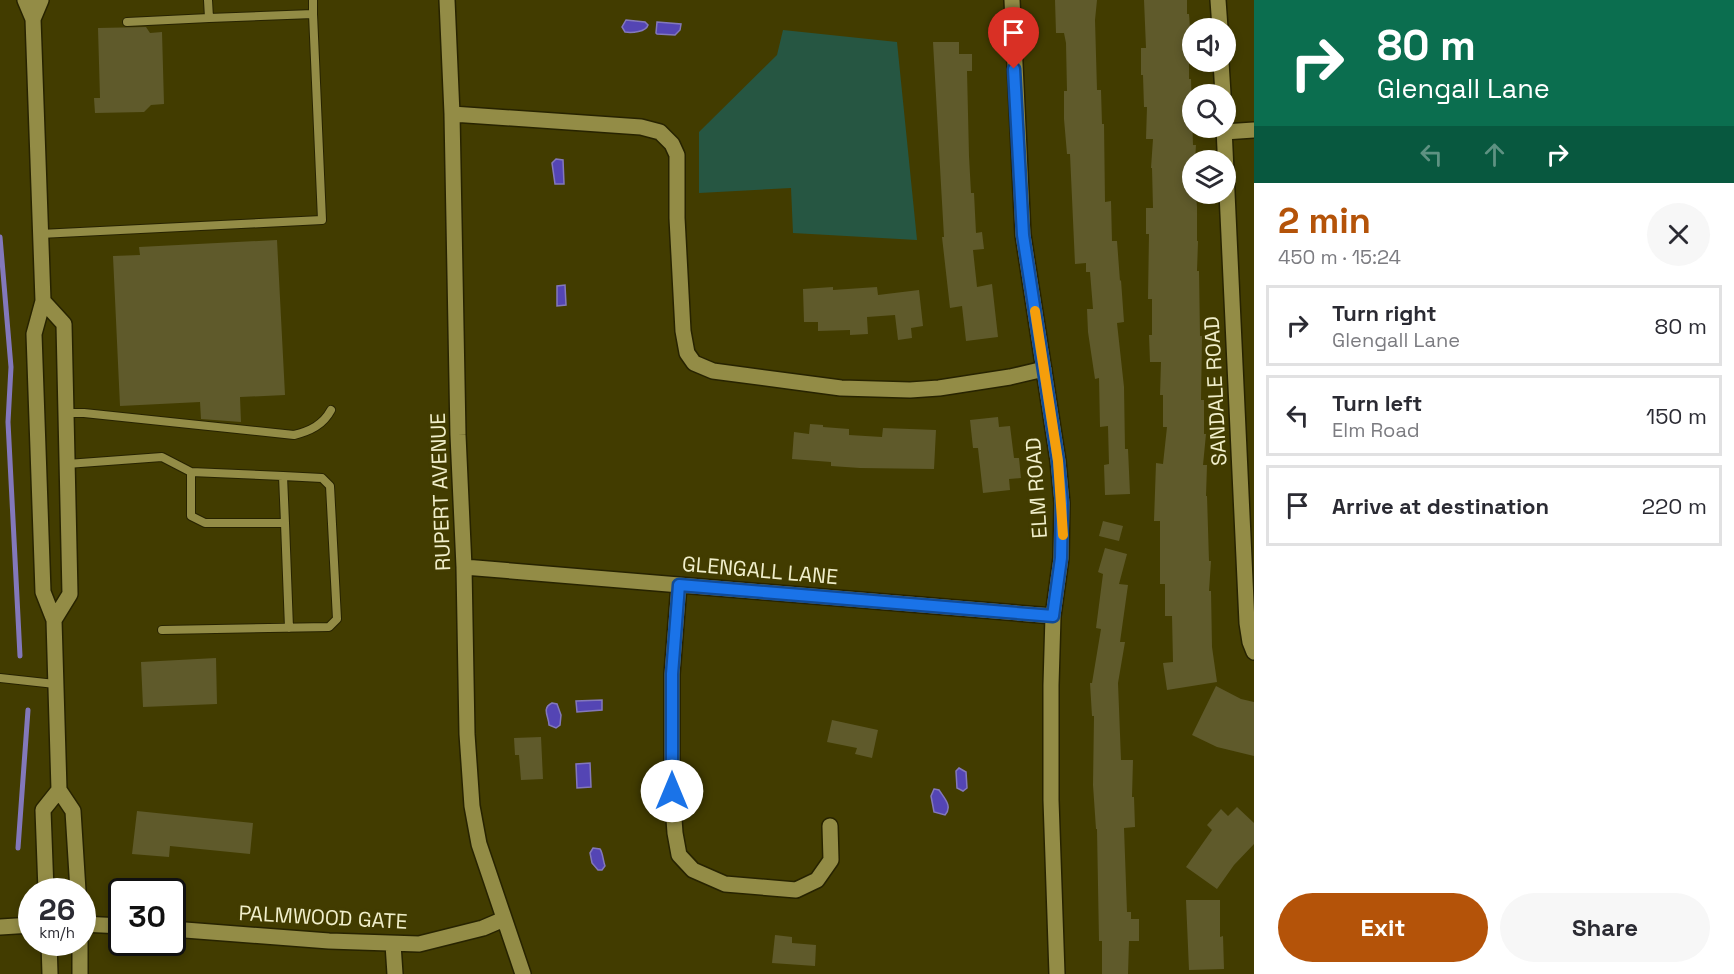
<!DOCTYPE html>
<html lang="en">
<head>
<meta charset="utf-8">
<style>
	:root { --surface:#fff; --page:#f7f7f7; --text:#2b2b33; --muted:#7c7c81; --line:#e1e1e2; --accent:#b45309 }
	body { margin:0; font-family:"Space Grotesk",sans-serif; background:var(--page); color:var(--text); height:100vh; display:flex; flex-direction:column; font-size:22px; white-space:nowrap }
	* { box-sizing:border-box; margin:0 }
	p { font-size:20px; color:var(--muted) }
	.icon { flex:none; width:33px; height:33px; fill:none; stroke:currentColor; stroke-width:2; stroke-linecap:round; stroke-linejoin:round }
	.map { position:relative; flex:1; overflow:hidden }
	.panel { display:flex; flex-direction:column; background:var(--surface); width:480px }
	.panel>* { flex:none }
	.hud { background:#0b6e4f; color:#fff; overflow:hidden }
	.buttons { position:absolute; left:1182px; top:18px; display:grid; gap:12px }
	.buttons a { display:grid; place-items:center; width:54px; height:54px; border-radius:50%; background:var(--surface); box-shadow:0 3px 9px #0003; font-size:30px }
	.speed { position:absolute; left:18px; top:878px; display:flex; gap:12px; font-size:30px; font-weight:700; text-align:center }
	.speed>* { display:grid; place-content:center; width:78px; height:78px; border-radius:50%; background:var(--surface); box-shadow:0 3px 9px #0003; line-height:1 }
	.speed small { font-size:15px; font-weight:400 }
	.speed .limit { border:3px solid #111; border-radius:9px; background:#fff; color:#111 }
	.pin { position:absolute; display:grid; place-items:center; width:51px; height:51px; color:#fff; margin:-62px -26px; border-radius:50% 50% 50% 0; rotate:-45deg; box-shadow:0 0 6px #0007 }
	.pin .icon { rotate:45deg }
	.me { position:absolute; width:66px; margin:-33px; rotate:0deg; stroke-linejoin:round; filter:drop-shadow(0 0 4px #0008) }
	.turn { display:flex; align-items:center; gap:21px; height:126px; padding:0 24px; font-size:27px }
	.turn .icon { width:78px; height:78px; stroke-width:2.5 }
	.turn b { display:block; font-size:42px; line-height:51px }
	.lanes { display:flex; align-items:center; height:57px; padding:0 24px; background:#0003; justify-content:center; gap:30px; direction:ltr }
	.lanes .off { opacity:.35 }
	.round { display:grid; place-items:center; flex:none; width:63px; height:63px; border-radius:32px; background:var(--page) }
	.overview { display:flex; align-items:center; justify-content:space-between; height:102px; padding:0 24px }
	h1 { font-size:36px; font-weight:600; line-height:45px; color:var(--accent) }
	.primary-button { display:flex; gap:12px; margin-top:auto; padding:12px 24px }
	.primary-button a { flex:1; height:69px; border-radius:36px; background:var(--accent); color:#fff; font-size:24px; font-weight:600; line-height:69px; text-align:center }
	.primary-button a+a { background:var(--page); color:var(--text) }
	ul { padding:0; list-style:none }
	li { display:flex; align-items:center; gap:18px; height:81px; margin:0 12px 9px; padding:0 12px; border:3px solid var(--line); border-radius:0px }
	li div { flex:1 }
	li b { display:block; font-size:22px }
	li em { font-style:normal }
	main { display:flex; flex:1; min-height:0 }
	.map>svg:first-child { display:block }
	.green { fill:#265642 }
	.water { fill:#5445b4; stroke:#8378bb; stroke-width:1.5 }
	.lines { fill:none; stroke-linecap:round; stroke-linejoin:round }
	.stream { stroke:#8378bb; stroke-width:5 }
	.building { fill:#5f5a2b }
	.lane-casing { stroke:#272300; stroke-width:10 }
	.street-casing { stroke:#272300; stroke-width:18 }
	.secondary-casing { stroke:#272300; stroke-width:18 }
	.lane { stroke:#938c46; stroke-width:8 }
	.street { stroke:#938c46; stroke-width:15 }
	.secondary { stroke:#938c46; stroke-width:15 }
	.route-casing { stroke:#114b97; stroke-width:15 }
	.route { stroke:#1a73e8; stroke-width:10 }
	.slow { stroke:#f59e0b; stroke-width:10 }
	.labels { text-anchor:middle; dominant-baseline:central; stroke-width:6; stroke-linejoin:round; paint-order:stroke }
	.street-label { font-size:21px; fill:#f1efcb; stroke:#423c00 }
</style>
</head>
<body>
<main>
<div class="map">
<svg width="1254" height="974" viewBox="0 0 1254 974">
	<rect width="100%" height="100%" fill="#423c00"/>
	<path class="green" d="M783 30 897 42 917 240 793 233 791 188 699 193V132L777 55Z"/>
	<path class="water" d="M626 20 645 22 648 25C646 32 632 33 625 32L622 27Z
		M657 22 681 24 680 30 675 35 657 34 656 33Z
		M556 159 563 160 564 184H555L552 163Z
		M565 285 566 305 557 306V286Z
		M602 700V710L577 712 576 701Z
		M552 703 557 704 561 715 560 725 556 728 549 725C549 717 541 708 552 703Z
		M590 763 591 787 577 788 576 764Z
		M959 768 966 772 967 788 963 791 957 788 956 771Z
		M934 789 939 790C944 798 953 806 945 815L934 812 931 796Z
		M593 848 600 849C603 853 603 861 605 866L602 870H598L592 863 590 853Z"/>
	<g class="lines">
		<path class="stream" d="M0 237 11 367 8 422 20 656
			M18 848 28 710"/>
	</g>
	<path class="building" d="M1055 0H1097L1095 20 1097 90H1101L1102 124H1104L1105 202 1111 201 1112 241H1117L1120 281 1121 280 1124 322 1117 323 1124 387 1125 449H1128L1130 494 1105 495 1104 465 1109 464 1108 426 1100 427 1099 378 1095 379 1088 332 1087 309H1093L1090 272H1086V263L1075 264 1070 154H1067L1064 119V91H1067L1066 43 1064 33H1056Z
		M1144 0H1187V14H1189L1191 41H1189V79H1191L1193 145H1196L1195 160H1192V194H1196L1197 207V241H1198L1197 271H1199L1200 336H1202L1201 400H1204V434H1206L1203 465H1207L1206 496H1207L1209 561H1211L1209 591H1211L1212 647 1217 682 1167 690 1163 663 1173 662 1172 616H1165V584H1160V521H1154L1156 463 1163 464 1167 427H1163V395H1160L1161 362H1150L1149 335H1152V299H1148L1149 234H1146V208H1153L1152 168H1151L1153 139H1146L1147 107H1144L1143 75H1141V48H1146Z
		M146 27 150 33 162 32 164 104 151 105 144 112 95 113 94 98H100L98 28Z
		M933 42H959V54H972V71H967L969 156 971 193H974L976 233 982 232 984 249 973 250 977 287 992 284 998 337 966 341 962 306 950 308 942 237H944L941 185Z
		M277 240 285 395 240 397 241 422 201 419 200 402 120 406 113 256 140 255 139 247Z
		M833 287V290L877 287 878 295 919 290 923 326 911 328 912 338 898 340 895 315 867 317 868 334 850 335V330L818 331V322H804L803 289Z
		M998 417 999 427 1010 426 1014 458H1019L1021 478 1009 479 1010 490 983 493 978 448H973L970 420Z
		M810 424 823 425V427L849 429V435L882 437 883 428 936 430 934 469 860 468 831 466V462L792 459 794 432 809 434Z
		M1103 521 1123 526 1119 541 1099 536Z
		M1105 548 1127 554 1119 584 1128 585 1120 642H1125L1118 683 1121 760H1133L1132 797H1134L1135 827 1124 828 1127 912H1131V919H1139V941H1129L1128 974H1102V941H1099L1097 829H1096L1093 785 1094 716H1092L1090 683H1092L1101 629 1096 628 1103 574 1098 572Z
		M216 658 217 704 143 707 141 662Z
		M1216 686 1241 699 1254 702V756L1217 747 1192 735Z
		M832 720 878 730 872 758 855 754 857 748 827 742Z
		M541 737 543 779 521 780 519 755H515L514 738Z
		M1237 807 1254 823V844L1234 865 1217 889 1186 867 1212 830 1207 825 1221 809 1228 816Z
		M137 811 253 823 250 854 170 846 169 857 132 854Z
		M1186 900H1220V937L1223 936 1224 969 1189 970Z
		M775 935 792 937V943L816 945 815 966 772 963Z"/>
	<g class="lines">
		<g class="lane-casing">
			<path id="lane" d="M313 14V0
				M127 22 209 18
				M40 234 322 220 313 14 209 18 208 0
				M66 413H84L294 435C310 431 323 425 331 410
				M67 464 162 457 191 472V516L205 523H285L283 476 191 472
				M285 523 289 628
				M162 630 329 627 337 619 330 486 322 478 283 476
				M0 678 55 684"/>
		</g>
		<g class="street-casing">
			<path id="street" d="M447 0 452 114 458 435 464 567 467 734 472 806 479 844 523 974
				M1012 0 1023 235 1058 461 1062 503 1061 558 1053 616 1051 685V800L1057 974
				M1218 0 1220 28
				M1221 62 1223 94
				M452 114 641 127 660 132 672 144 677 155V218L683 331 687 353 694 363 713 371 841 388 910 390 939 388 1010 377 1044 369
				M1224 128 1247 623 1250 642 1254 652
				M1224 132 1254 130
				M464 567 1053 616
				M679 585 672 674V791L675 833 679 855 693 870 725 884 796 890 817 880 831 860 830 826
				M82 924 122 926
				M0 927 32 925
				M172 929 329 941 419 944 483 928 504 919
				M393 944 395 974"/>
		</g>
		<g class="secondary-casing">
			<path id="secondary" d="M25 0 33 19 43 301 34 334 43 592 54 620 59 790 73 811 78 891
				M33 19 41 0
				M43 301 64 324 70 594 54 620
				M46 891 43 810 59 790
				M49 942 50 974
				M80 942V974"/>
		</g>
		<use href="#lane" class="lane"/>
		<use href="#street" class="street"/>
		<use href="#secondary" class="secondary"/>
	</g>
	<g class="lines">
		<g class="route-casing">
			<path id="route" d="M672 791V674L679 585 1053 616 1061 558 1062 503 1058 461 1023 235 1014 69"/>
		</g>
		<use href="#route" class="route"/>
		<path class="slow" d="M1035 311 1058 461 1063 535"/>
	</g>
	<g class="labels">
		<g class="street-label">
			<text transform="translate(1215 391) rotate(-93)">SANDALE ROAD</text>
			<text transform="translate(1036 488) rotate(-94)">ELM ROAD</text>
			<text transform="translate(440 492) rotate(-92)">RUPERT AVENUE</text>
			<text transform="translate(760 570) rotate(5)">GLENGALL LANE</text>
			<text transform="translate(323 917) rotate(3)">PALMWOOD GATE</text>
		</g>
	</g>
</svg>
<div class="buttons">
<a><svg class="icon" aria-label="sound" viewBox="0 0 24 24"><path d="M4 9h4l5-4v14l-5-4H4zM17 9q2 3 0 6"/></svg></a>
<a><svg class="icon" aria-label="search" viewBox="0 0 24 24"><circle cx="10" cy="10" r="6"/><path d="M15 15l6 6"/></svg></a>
<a><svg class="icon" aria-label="layers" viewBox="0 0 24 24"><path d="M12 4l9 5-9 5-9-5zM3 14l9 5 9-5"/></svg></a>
</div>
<div class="speed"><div>26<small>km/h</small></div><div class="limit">30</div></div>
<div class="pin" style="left:1014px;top:69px;background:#d93025"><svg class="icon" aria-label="arrive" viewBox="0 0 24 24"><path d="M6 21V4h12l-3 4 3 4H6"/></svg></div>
<svg class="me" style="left:672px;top:791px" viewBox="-20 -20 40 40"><circle r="19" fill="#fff"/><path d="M0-13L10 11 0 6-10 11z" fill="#1a73e8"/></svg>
</div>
<section class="panel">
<div class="hud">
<div class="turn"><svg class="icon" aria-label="right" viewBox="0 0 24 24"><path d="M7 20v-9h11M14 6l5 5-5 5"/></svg><div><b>80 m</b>Glengall Lane</div></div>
<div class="lanes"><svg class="icon off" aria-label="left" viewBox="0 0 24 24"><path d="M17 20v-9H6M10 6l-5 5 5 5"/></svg><svg class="icon off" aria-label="ahead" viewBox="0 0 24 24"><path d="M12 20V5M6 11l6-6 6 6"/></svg><svg class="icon" aria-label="right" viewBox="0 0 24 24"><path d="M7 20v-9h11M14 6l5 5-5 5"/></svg></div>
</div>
<div class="overview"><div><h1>2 min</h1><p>450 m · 15:24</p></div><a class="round"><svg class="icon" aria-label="close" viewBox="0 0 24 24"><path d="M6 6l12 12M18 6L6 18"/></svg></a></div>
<ul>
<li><svg class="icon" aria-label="right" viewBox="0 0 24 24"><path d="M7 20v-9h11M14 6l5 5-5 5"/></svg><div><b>Turn right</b><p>Glengall Lane</p></div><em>80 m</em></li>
<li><svg class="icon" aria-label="left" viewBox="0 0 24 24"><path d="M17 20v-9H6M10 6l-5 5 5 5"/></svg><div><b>Turn left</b><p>Elm Road</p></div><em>150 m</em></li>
<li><svg class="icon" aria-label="arrive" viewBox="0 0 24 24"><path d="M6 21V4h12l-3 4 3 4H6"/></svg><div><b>Arrive at destination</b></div><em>220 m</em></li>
</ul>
<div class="primary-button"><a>Exit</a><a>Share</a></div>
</section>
</main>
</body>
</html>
